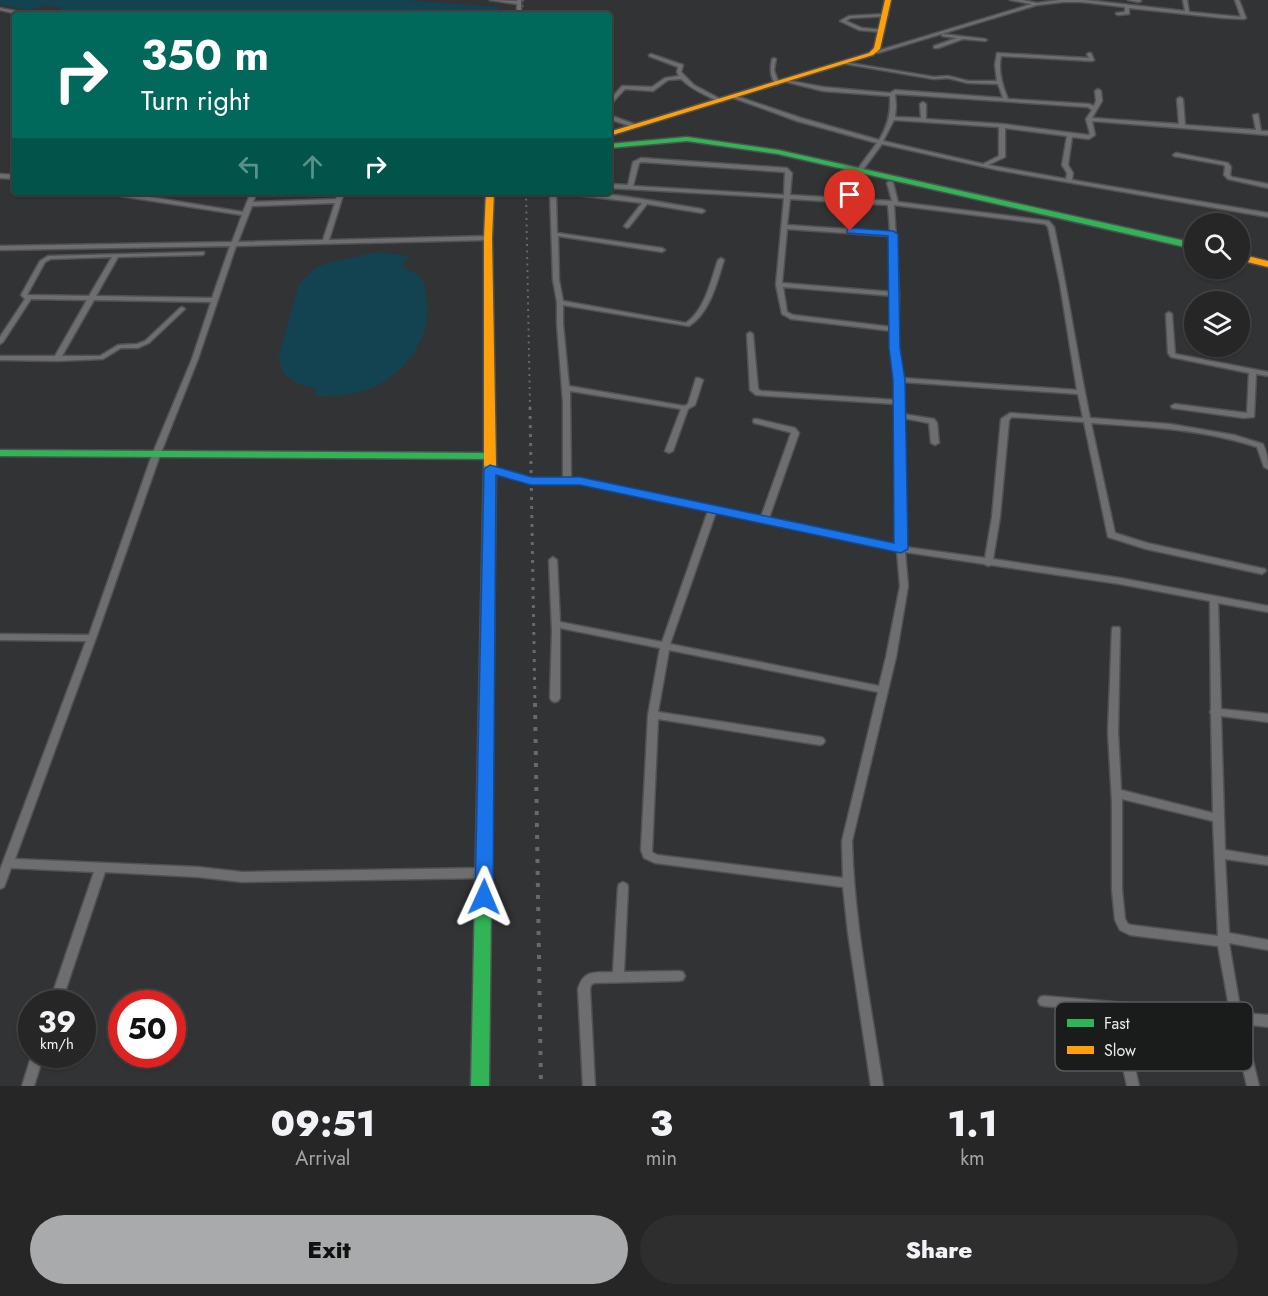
<!DOCTYPE html>
<html lang="en">
<head>
<meta charset="utf-8">
<style>
	:root { --surface:#262627; --page:#2e2e2f; --text:#f1f3f6; --muted:#a4a5a7; --line:#424344; --accent:#a8aaab }
	body { margin:0; font-family:Jost,sans-serif; background:var(--page); color:var(--text); height:100vh; display:flex; flex-direction:column; font-size:22px; white-space:nowrap }
	* { box-sizing:border-box; margin:0 }
	p { font-size:20px; color:var(--muted) }
	.icon { flex:none; width:33px; height:33px; fill:none; stroke:currentColor; stroke-width:2; stroke-linecap:round; stroke-linejoin:round }
	.map { position:relative; height:1086px; overflow:hidden }
	.panel { display:flex; flex-direction:column; background:var(--surface); flex:1 }
	.panel>* { flex:none }
	.banner { position:absolute; left:12px; top:12px; width:600px; height:183px; border-radius:6px; box-shadow:0 2px 4px #0004,0 0 0 2px var(--line); background:#00695c; color:#fff; overflow:hidden }
	.fabs { position:absolute; left:1184px; top:213px; display:grid; gap:12px }
	.fabs a { display:grid; place-items:center; width:66px; height:66px; border-radius:50%; background:var(--surface); box-shadow:0 2px 4px #0004,0 0 0 2px var(--line); font-size:30px }
	.speed { position:absolute; left:18px; top:990px; display:flex; gap:12px; font-size:30px; font-weight:700; text-align:center }
	.speed>* { display:grid; place-content:center; width:78px; height:78px; border-radius:50%; background:var(--surface); box-shadow:0 2px 4px #0004,0 0 0 2px var(--line); line-height:1 }
	.speed small { font-size:15px; font-weight:400 }
	.speed .limit { border:9px solid #d22; background:#fff; color:#111 }
	.pin { position:absolute; display:grid; place-items:center; width:51px; height:51px; color:#fff; margin:-62px -26px; border-radius:50% 50% 50% 0; rotate:-45deg; box-shadow:0 0 6px #0007 }
	.pin .icon { rotate:45deg }
	.me { position:absolute; width:66px; margin:-33px; rotate:1deg; stroke-linejoin:round; filter:drop-shadow(0 0 4px #0008) }
	.turn { display:flex; align-items:center; gap:21px; height:126px; padding:0 30px; font-size:27px }
	.turn .icon { width:78px; height:78px; stroke-width:2.5 }
	.turn b { display:block; font-size:42px; line-height:51px }
	.lanes { display:flex; align-items:center; height:57px; padding:0 30px; background:#0003; justify-content:center; gap:30px; direction:ltr }
	.lanes .off { opacity:.35 }
	.eta { display:flex; justify-content:space-evenly; align-items:center; height:102px; text-align:center }
	.eta b { font-size:36px; font-weight:800; line-height:42px }
	.primary-button { display:flex; gap:12px; margin-top:auto; padding:12px 30px }
	.primary-button a { flex:1; height:69px; border-radius:36px; background:var(--accent); color:#111; font-size:24px; font-weight:800; line-height:69px; text-align:center }
	.primary-button a+a { background:var(--page); color:var(--text) }
	.map>svg:first-child { display:block }
	.green { fill:#134351 }
	.lines { fill:none; stroke-linecap:round; stroke-linejoin:round }
	.street-casing { stroke:#505152; stroke-width:3 }
	.fast-casing { stroke:#505152; stroke-width:3 }
	.slow-casing { stroke:#505152; stroke-width:3 }
	.street { fill:#6e6e70; fill-rule:evenodd }
	.fast { fill:#30b455; fill-rule:evenodd }
	.slow { fill:#ff9f0a; fill-rule:evenodd }
	.rail-far3 { stroke:#68696a; stroke-width:1.5; stroke-dasharray:1.5 4; stroke-linecap:butt }
	.rail-far2 { stroke:#68696a; stroke-width:2; stroke-dasharray:2 4.5; stroke-linecap:butt }
	.rail-far1 { stroke:#68696a; stroke-width:3; stroke-dasharray:3 6; stroke-linecap:butt }
	.rail { stroke:#68696a; stroke-width:4; stroke-dasharray:4 8; stroke-linecap:butt }
	.route { fill:#1a73e8; stroke:#114b97; stroke-width:1.5 }
	.key { fill:#1a1c1c; stroke:#585a5a; stroke-width:1.5 }
	.key-label { font-size:16px; fill:#e8eaeb }
</style>
</head>
<body>
<div class="map">
<svg width="1268" height="1086" viewBox="0 0 1268 1086">
	<rect width="100%" height="100%" fill="#323334"/>
	<path class="green" d="M0 0H404L499 7 500 15H69L55 13 62 7 45 5 29 10 0 4Z
		M377 252 411 256 401 265C409 270 417 273 423 281 426 286 426 293 427 299 432 335 409 368 378 385 358 395 337 396 315 396L317 390 295 382 285 375 278 359 299 284 314 269 327 263Z"/>
	<g class="lines">
		<g class="street-casing">
			<path id="street" d="M490 0 517 1V0H521V15H517V4Z
				M1010 0H1022L1037 3 1060 0H1085L1185 11 1183 0H1187L1189 12 1241 17 1235 0H1239L1246 18 1244 19 1223 18 1129 8V14L1118 15 1116 14V13L1125 12V7L1082 2H1063L1037 5 878 53 874 52 1032 4Z
				M1128 0H1140L1141 1 1139 2Z
				M0 8 29 14 31 15H23L0 10Z
				M886 14H888V16L850 18 846 21 862 28 884 30V32H882L859 30 840 21 849 16Z
				M942 34 985 39 987 40 985 41 963 39 938 48H934V46L957 38 942 36Z
				M997 53 1089 58 1087 54 1089 53H1091L1094 60 1092 61 1001 56C998 71 1002 85 1008 99L1089 104 1094 106 1096 101 1095 91 1098 89 1101 91 1102 101 1092 118 1179 124 1177 99 1180 97 1183 99 1185 125 1256 130 1253 115 1258 114 1261 131H1268V135L1092 121 1095 135 1089 139 1072 137 1068 165 1073 173 1072 180 1268 213V217L998 170 882 144 862 171 860 172 857 170 877 143 797 121 731 97 736 96 801 118 879 140C888 126 891 113 890 96L823 91 783 81 785 80 823 87 890 93 895 90 1003 98 998 84 968 83 948 78 934 79 841 63 843 62 934 77 948 76 968 81H997L995 65ZM896 94 1088 107 1092 110 1086 119 1090 134 1088 135 1003 124 926 119V104L923 102 920 104 921 118 895 117 896 106 895 95ZM894 120 999 127V156L983 164 883 141ZM1005 128 1067 136 1062 165 1067 173 1066 179 988 165 1005 157Z
				M651 54 683 65 681 72 694 85 724 101 719 102C706 95 692 90 681 79L668 80 653 91 625 89 609 106V101L622 86 652 87 665 78 679 76 677 72 678 67 649 56V55Z
				M774 58 776 59 774 70 779 84 777 85C770 79 770 68 772 59Z
				M609 115 637 125 638 126 633 127 609 119Z
				M1176 153 1228 163 1231 167 1230 175 1232 177 1268 184V188L1228 179 1224 175 1225 167 1224 165 1174 156 1173 155Z
				M641 158 787 168 792 173 790 195 892 201 887 183 890 181 893 183 898 202 1049 221 1054 227C1068 291 1077 355 1090 418L1170 424 1234 435 1263 444C1267 453 1268 460 1268 469L1264 467 1257 447C1203 429 1147 427 1091 423L1115 533 1147 543 1265 569 1266 571 1262 574 1146 549 1108 537 1084 422 1012 417 1009 420 1000 517 993 559 1120 578 1268 606V612L1218 603 1221 709 1268 714V722L1221 716 1225 850 1268 857V865L1225 859 1229 933 1268 940V950L1229 943 1241 1013 1268 1015V1027L1244 1024 1259 1086H1247L1232 1023 1123 1013 1139 1086H1127L1111 1012 1044 1006 1040 1005 1038 1001 1040 997 1044 996 1230 1012 1218 946 1130 935 1120 930 1115 920 1112 890V802L1108 732 1112 629 1113 627H1119L1120 629 1118 732 1121 790 1213 813 1211 714 1210 712 1211 710 1210 601 1120 584 991 565 988 566 984 564 905 552 908 586 896 657 852 841C854 923 871 1004 883 1086H871L848 933 843 887 655 863 644 858 641 850 648 715 660 648 560 628V698L558 701 555 702 552 701 550 698 552 631 549 560 553 557 557 560 560 622 662 642 708 511 580 483H531L487 471 486 469 490 467 531 479H563V402L557 324V302L553 280 550 192H556L557 233 662 248 665 250 662 252 558 236 559 280 563 301 686 323C705 310 711 280 718 260L721 258 724 260C717 282 710 313 689 326L563 305V324L569 386 684 406 688 404 696 378H699L703 380 695 405 688 409 673 451 669 453 665 451 681 409 570 391 571 479H580L761 517 791 433 789 432 754 423 753 421 754 419H757L795 428 799 433 769 518 897 545 896 404 756 395 750 390 747 334 750 332 753 334 758 389 761 391 896 400C895 376 891 354 892 331L791 319 782 314 776 285 784 198 609 188V184L628 185 633 162ZM642 162 785 172 784 195 633 186 639 163ZM790 199 888 205 890 232 787 225ZM894 205 1045 224 1048 227 1060 284 1077 390 902 378 898 348 899 294ZM787 229 890 236 893 292 782 283ZM783 287 893 296 892 327 793 315 787 312ZM903 382 1078 394 1083 418 1010 413 1001 419 992 517 985 558 905 547 903 418 929 423 931 443 935 445 939 443 937 423 934 419 903 414ZM716 512 897 551 900 586 886 657 879 686 670 644ZM669 650 878 692 842 841 843 878 657 855 652 852 658 719 820 745 823 744 825 741 823 738 820 737 658 712ZM1122 799 1213 821 1218 936 1131 925 1128 924 1125 919 1122 890Z
				M0 174 15 175V179L0 178Z
				M105 192H119L243 212 251 192H257L253 202 336 199 338 192H344L329 240 488 236 491 238 488 240 236 246 198 359 160 455 96 638 15 859 198 867 242 872 484 868 488 870 489 873 488 876 484 878 242 882 198 877 105 872 61 1004H49L94 872 11 868 4 887 0 889V870L86 641 0 640V634L89 635 152 455 192 359 211 302 94 300 62 356H100L118 345 137 344 145 341 180 308 182 307 185 309 149 343 138 348H121L103 359 57 361 0 360V356H55L87 300 31 299 3 342 0 344V337L25 299 21 295 40 261 48 256 204 252V254L202 255 118 257 96 296 212 298 230 246 0 250V246L232 242 242 215 108 194ZM335 203 323 240 238 242 252 206ZM112 257 89 296 27 295 45 262 51 259Z
				M565 192C612 192 656 202 702 209L705 211 702 213 647 204 629 227 627 228 624 226 642 203 568 194Z
				M1169 312 1172 314 1175 354 1268 372V376L1256 374 1254 417 1244 418 1172 408 1171 406 1175 404 1247 413 1249 373 1171 357 1168 353 1166 314Z
				M623 882 627 884 628 887 624 972 679 971 683 972 685 976 683 980 679 981 594 983 591 985 590 989 595 1086H583L578 989C584 969 595 973 613 972L618 887 619 884Z
				M32 1054H44L34 1086H22Z"/>
		</g>
		<g class="fast-casing">
			<path id="fast" d="M687 137 778 150 1194 243V249L778 154 687 141 609 148V144Z
				M0 450 489 453 495 456 489 459 0 456Z
				M490 462 496 465 489 1086H471L484 465Z"/>
		</g>
		<g class="slow-casing">
			<path id="slow" d="M885 0H891L880 49 873 55 609 136V132L869 53 874 48Z
				M486 192H494L492 238 496 465 490 468 484 465V238Z
				M1239 254 1268 261V267L1239 260Z"/>
		</g>
		<use href="#street" class="street"/>
		<use href="#fast" class="fast"/>
		<use href="#slow" class="slow"/>
		<path class="rail-far3" d="M523 0V15"/>
		<path class="rail-far2" d="M526 192 530 409"/>
		<path class="rail-far1" d="M530 407 535 705"/>
		<path class="rail" d="M535 703 541 1086"/>
	</g>
	<path class="route" d="M850 228 893 231 898 234 900 348 905 380 908 549 901 553 580 485H531L496 475 493 897 490 903 484 905 477 903 475 897 484 469 490 465 532 477H580L894 543 893 380 889 348 888 236 847 233V229Z"/>
	<rect x="1055" y="1002" width="198" height="69" rx="9" class="key"/>
	<rect x="1067" y="1019" width="27" height="8" fill="#30b455"/>
	<rect x="1067" y="1046" width="27" height="8" fill="#ff9f0a"/>
	<g class="key-label">
		<text x="1104" y="1029">Fast</text>
		<text x="1104" y="1056">Slow</text>
	</g>
</svg>
<div class="fabs">
<a><svg class="icon" aria-label="search" viewBox="0 0 24 24"><circle cx="10" cy="10" r="6"/><path d="M15 15l6 6"/></svg></a>
<a><svg class="icon" aria-label="layers" viewBox="0 0 24 24"><path d="M12 4l9 5-9 5-9-5zM3 14l9 5 9-5"/></svg></a>
</div>
<div class="speed"><div>39<small>km/h</small></div><div class="limit">50</div></div>
<div class="pin" style="left:850px;top:231px;background:#d93025"><svg class="icon" aria-label="arrive" viewBox="0 0 24 24"><path d="M6 21V4h12l-3 4 3 4H6"/></svg></div>
<svg class="me" style="left:484px;top:897px" viewBox="-20 -20 40 40"><path d="M0-17L14 15 0 8-14 15z" fill="#1a73e8" stroke="#fff" stroke-width="4"/></svg>
<div class="banner">
<div class="turn"><svg class="icon" aria-label="right" viewBox="0 0 24 24"><path d="M7 20v-9h11M14 6l5 5-5 5"/></svg><div><b>350 m</b>Turn right</div></div>
<div class="lanes"><svg class="icon off" aria-label="left" viewBox="0 0 24 24"><path d="M17 20v-9H6M10 6l-5 5 5 5"/></svg><svg class="icon off" aria-label="ahead" viewBox="0 0 24 24"><path d="M12 20V5M6 11l6-6 6 6"/></svg><svg class="icon" aria-label="right" viewBox="0 0 24 24"><path d="M7 20v-9h11M14 6l5 5-5 5"/></svg></div>
</div>
</div>
<section class="panel">
<div class="eta">
<div><b>09:51</b><p>Arrival</p></div>
<div><b>3</b><p>min</p></div>
<div><b>1.1</b><p>km</p></div>
</div>
<div class="primary-button"><a>Exit</a><a>Share</a></div>
</section>
</body>
</html>
